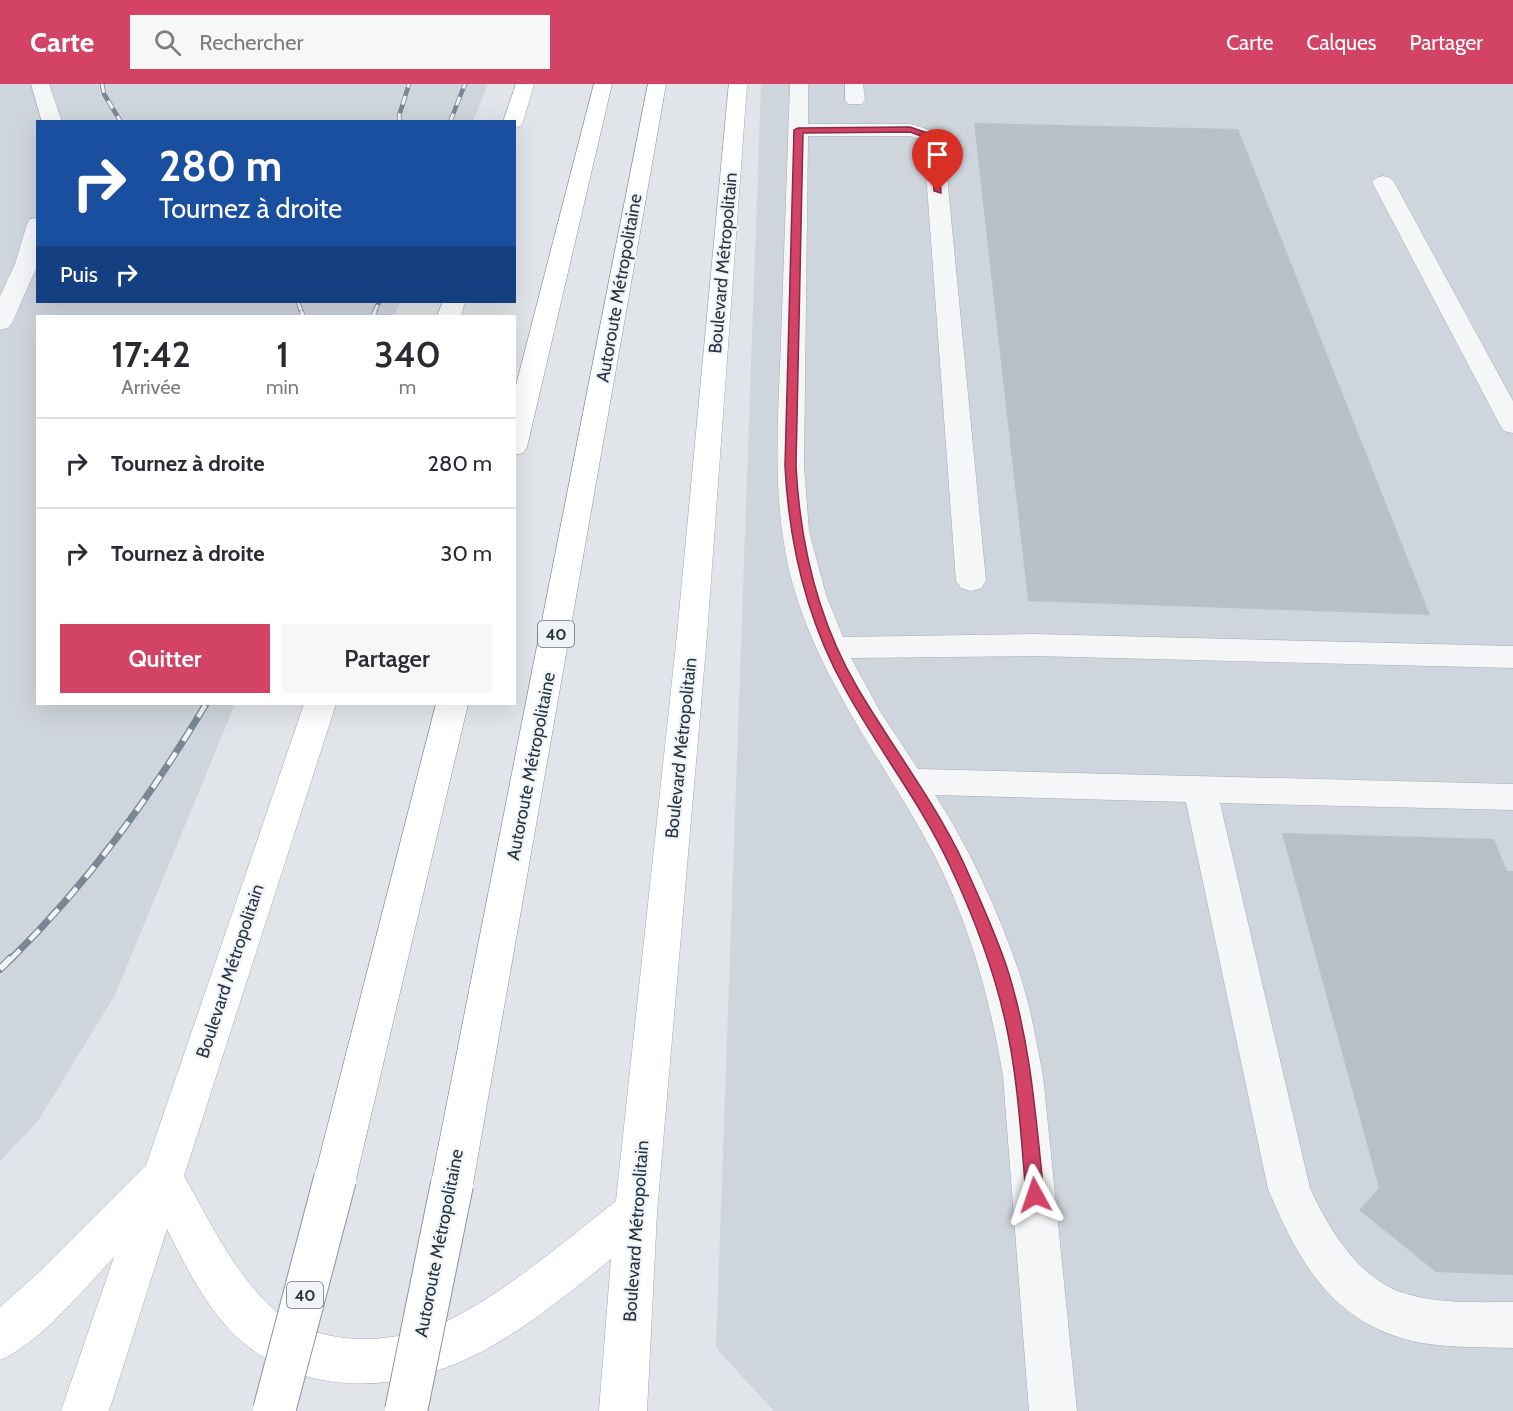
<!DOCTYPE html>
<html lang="fr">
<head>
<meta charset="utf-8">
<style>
	:root { --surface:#fff; --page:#f7f7f7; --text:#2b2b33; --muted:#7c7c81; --line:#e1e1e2; --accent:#d24366 }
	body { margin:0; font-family:Cabin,sans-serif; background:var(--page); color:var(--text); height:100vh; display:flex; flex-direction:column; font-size:22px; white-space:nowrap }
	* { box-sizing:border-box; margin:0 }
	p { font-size:20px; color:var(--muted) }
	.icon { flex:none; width:33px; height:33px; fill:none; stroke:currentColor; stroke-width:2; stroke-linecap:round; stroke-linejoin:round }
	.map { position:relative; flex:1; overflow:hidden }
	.drawer { position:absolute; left:36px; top:231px; width:480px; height:390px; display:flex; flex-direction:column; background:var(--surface); border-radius:0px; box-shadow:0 6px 24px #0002 }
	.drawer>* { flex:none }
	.guide { position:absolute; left:36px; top:36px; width:480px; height:183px; border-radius:0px; box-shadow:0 6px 24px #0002; background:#1a4fa0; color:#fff; overflow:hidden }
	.pin { position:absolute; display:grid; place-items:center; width:51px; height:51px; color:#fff; margin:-62px -26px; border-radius:50% 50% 50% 0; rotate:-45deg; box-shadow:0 0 6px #0007 }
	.pin .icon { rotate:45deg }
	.me { position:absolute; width:66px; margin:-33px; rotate:355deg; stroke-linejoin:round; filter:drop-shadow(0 0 4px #0008) }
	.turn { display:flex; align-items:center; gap:21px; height:126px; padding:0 24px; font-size:27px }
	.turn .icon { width:78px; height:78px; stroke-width:2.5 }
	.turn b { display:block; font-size:42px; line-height:51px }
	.then { display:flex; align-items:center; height:57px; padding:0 24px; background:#0003; gap:12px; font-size:22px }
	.eta { display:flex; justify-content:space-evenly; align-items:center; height:102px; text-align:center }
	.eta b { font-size:36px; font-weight:600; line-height:42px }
	.cta { display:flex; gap:12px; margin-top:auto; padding:12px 24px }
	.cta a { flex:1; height:69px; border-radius:0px; background:var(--accent); color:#fff; font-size:24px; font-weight:600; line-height:69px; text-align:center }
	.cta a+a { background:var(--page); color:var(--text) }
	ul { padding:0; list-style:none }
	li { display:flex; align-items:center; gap:18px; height:90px; padding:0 24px; border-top:2px solid var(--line) }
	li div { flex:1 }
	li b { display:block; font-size:22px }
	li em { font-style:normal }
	header { display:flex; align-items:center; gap:36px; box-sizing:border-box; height:84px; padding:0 30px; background:var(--accent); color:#fff }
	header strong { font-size:28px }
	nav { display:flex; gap:33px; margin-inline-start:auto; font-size:21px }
	.search { width:420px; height:54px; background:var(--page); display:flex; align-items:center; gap:15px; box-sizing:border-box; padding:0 21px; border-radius:0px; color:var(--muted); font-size:22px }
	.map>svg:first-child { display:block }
	.built { fill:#cfd5dc }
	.building { fill:#b8bfc7 }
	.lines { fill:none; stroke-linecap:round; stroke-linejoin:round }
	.minor-casing { stroke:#a6adb4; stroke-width:1 }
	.major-casing { stroke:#a0abb6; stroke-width:1 }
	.highway-casing { stroke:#8894a1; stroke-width:1 }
	.minor { fill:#f4f6f8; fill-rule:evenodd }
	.major { fill:#fff; fill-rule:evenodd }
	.highway { fill:#fff; fill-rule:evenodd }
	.rail-far3-casing { stroke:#7a8694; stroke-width:4.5 }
	.rail-far2-casing { stroke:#7a8694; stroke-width:5 }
	.rail-far1-casing { stroke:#7a8694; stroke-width:7 }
	.rail-casing { stroke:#7a8694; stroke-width:8 }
	.rail-far3 { stroke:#f1f4f7; stroke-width:3; stroke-dasharray:9; stroke-linecap:butt }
	.rail-far2 { stroke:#f1f4f7; stroke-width:4; stroke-dasharray:11; stroke-linecap:butt }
	.rail-far1 { stroke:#f1f4f7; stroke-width:4.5; stroke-dasharray:14; stroke-linecap:butt }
	.rail { stroke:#f1f4f7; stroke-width:6; stroke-dasharray:17; stroke-linecap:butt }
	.highway-bridge-casing { stroke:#8894a1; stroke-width:44; stroke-linecap:butt }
	.highway-bridge { stroke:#fff; stroke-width:42 }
	.route { fill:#d24366; stroke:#882c42; stroke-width:1.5 }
	.labels { text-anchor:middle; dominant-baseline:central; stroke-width:4.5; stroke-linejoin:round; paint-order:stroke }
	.shield { fill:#f1f4f7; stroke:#656e78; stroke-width:1.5 }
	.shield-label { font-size:16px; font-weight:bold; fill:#293542 }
	.street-label { font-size:18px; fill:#293542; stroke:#f1f4f7 }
</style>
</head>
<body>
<header>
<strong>Carte</strong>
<div class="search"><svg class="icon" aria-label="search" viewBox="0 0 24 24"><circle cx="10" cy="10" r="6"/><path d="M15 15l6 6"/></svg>Rechercher</div>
<nav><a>Carte</a><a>Calques</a><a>Partager</a></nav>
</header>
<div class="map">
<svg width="1513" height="1327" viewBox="0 0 1513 1327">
	<rect width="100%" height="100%" fill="#e1e5ea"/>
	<path class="built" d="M0 0H488L473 37 38 38V218H400L394 232H38V620H235L115 911 38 1037 0 1077Z
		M761 0H1513V1327H774L716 1264Z"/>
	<path class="building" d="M974 39 1238 45 1430 531 1028 517Z
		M1282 749 1494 755 1507 787H1513V1191L1436 1188 1359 1126 1379 1104Z"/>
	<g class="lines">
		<g class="minor-casing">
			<path id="minor" d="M31 0H49L62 38H42Z
				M790 0H808V40H910L934 47 944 61 986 497 981 504 971 507 961 504 956 497 924 61 920 55 909 52H808L804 382 809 447 826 511 843 553 1035 550 1513 562V584L1035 572 851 574 881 629 918 685 1513 700V726L1220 719 1310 1104C1329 1146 1360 1197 1407 1210 1441 1220 1478 1218 1513 1218V1264C1483 1263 1452 1264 1422 1259 1334 1242 1300 1181 1268 1105L1186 718 935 711C970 765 997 825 1018 885 1030 919 1036 956 1043 992L1077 1327H1029L1003 992C988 904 965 823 920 745 876 668 823 597 796 511 770 428 778 342 781 256 784 171 787 85 790 0Z
				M845 0H863L865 16 862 20H848L845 16Z
				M1383 92 1390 94 1394 98 1513 317V349L1504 347 1500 341 1372 98 1376 94Z
				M38 134V180L12 239 8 244 0 246V212L15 180 27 140 30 135Z"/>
		</g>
		<g class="major-casing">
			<path id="major" d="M516 0H534L523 38 520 42 514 44V38H503Z
				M729 0H747L707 551 657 1128 647 1327H599L611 1175C573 1206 533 1239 490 1263 412 1308 310 1318 239 1255 207 1226 186 1183 167 1145L109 1327H61L114 1173C84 1205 40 1259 0 1276V1223L38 1189 146 1081 304 620H336L184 1092C209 1136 232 1185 269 1221 317 1267 401 1262 457 1232 513 1202 566 1156 616 1117L677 551Z
				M443 218H465L461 232H437Z"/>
		</g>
		<g class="highway-casing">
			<path id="highway" d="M594 0H612L527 363 523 369 514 371V309Z
				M648 0H666L473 1100 467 1114 452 1120 437 1114 431 1100Z
				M436 620H468L356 1095 350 1109 335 1115 320 1109 314 1095Z"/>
		</g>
		<use href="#minor" class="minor"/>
		<use href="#major" class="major"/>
		<use href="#highway" class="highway"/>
		<g class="rail-far3-casing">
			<path id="rail-far3" d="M102 0 104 10 121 38
				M400 38 399 32 409 0
				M450 38 465 0
				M298 218 302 229
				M374 229 379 218"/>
		</g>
		<g class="rail-far2-casing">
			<path id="rail-far2" d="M301 227 303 232
				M373 232 375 227"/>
		</g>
		<g class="rail-far1-casing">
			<path id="rail-far1" d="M10 876C89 798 149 715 206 620"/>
		</g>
		<g class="rail-casing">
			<path id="rail" d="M0 885 11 874"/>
		</g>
		<use href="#rail-far3" class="rail-far3"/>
		<use href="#rail-far2" class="rail-far2"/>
		<use href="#rail-far1" class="rail-far1"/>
		<use href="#rail" class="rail"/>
		<g class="highway-bridge-casing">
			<path id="highway-bridge" d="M274 1327 335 1095
				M406 1327 452 1100"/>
		</g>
		<use href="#highway-bridge" class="highway-bridge"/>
	</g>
	<path class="route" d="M910 43 930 50 938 61 941 109 934 107 930 61 924 53 910 48 803 49 796 382C800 459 818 536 857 603 892 663 936 719 965 782 980 816 997 852 1008 887 1031 960 1036 1036 1044 1111L1041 1117 1035 1120 1029 1117 1026 1111C1021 1053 1018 993 1005 936 993 883 973 831 950 782 921 719 877 664 844 603 806 534 789 460 785 382L794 46 798 44Z"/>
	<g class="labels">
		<g class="shield">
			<rect x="538" y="537" width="36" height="26" rx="4.5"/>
			<rect x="287" y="1198" width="36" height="26" rx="4.5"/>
		</g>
		<g class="shield-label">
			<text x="556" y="550">40</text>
			<text x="305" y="1211">40</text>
		</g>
		<g class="street-label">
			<text transform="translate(723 179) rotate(-85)">Boulevard Métropolitain</text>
			<text transform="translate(619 204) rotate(-80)">Autoroute Métropolitaine</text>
			<text transform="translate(681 664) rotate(-84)">Boulevard Métropolitain</text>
			<text transform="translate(531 682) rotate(-79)">Autoroute Métropolitaine</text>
			<text transform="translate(230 887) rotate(-72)">Boulevard Métropolitain</text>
			<text transform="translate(636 1147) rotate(-86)">Boulevard Métropolitain</text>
			<text transform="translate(439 1159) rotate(-79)">Autoroute Métropolitaine</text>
		</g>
	</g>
</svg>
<div class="pin" style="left:938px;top:107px;background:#d93025"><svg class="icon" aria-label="arrive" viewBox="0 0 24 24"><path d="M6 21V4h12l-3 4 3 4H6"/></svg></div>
<svg class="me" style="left:1035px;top:1111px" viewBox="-20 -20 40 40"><path d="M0-17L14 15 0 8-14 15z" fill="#d24366" stroke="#fff" stroke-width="4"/></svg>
<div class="guide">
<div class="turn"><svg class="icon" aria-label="right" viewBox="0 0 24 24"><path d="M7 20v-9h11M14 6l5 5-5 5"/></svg><div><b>280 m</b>Tournez à droite</div></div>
<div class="then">Puis<svg class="icon" aria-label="right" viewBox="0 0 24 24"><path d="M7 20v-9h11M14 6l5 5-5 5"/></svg></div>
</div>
<section class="drawer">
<div class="eta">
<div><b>17:42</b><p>Arrivée</p></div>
<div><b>1</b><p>min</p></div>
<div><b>340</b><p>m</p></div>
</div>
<ul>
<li><svg class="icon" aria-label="right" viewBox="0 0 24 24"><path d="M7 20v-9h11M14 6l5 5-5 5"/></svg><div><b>Tournez à droite</b></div><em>280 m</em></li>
<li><svg class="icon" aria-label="right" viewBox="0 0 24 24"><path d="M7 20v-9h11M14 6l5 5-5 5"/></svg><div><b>Tournez à droite</b></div><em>30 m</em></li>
</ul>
<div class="cta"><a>Quitter</a><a>Partager</a></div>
</section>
</div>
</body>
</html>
